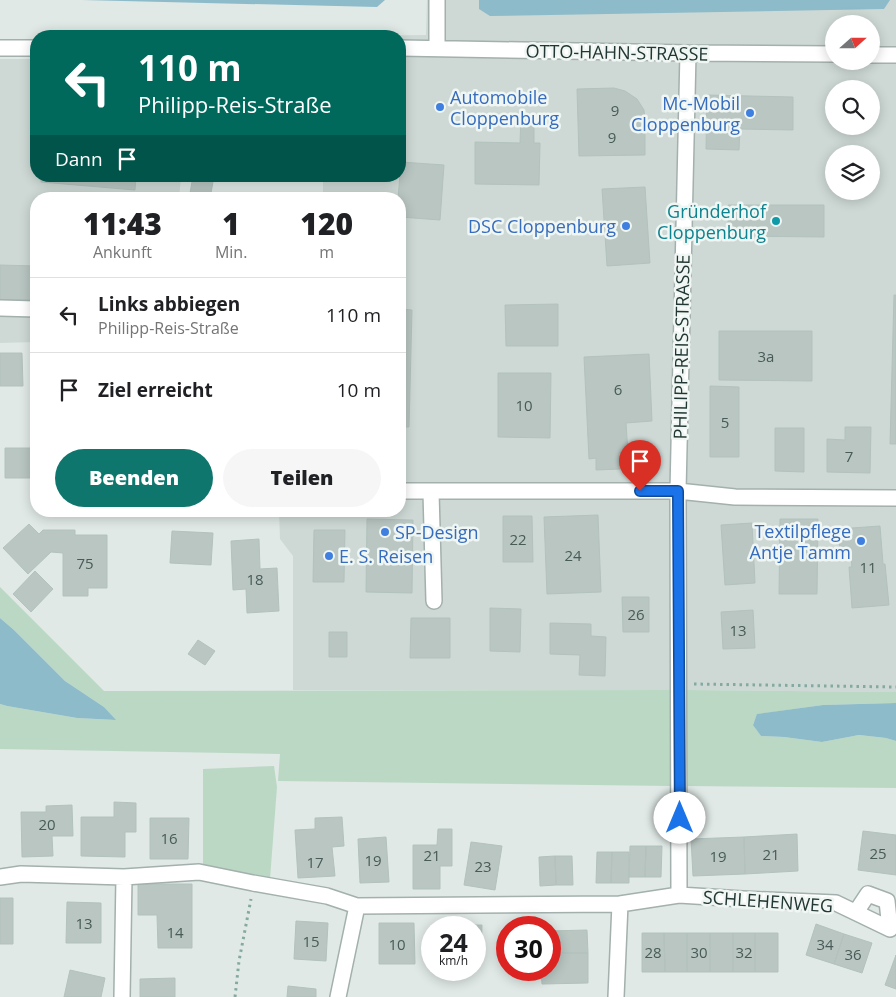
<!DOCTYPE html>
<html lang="de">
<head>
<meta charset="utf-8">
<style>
	:root { --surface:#fff; --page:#f6f6f6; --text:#202124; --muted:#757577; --line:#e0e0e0; --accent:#0f766e }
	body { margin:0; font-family:"Open Sans",sans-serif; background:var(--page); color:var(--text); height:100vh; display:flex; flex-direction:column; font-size:19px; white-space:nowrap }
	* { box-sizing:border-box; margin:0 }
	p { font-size:16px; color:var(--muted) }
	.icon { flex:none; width:28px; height:28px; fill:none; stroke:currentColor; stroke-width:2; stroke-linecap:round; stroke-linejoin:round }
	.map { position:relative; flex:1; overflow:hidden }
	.drawer { position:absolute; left:30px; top:192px; width:376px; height:325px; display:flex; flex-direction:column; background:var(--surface); border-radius:20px; box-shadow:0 2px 12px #0003 }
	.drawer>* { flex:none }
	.banner { position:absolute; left:30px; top:30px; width:376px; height:152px; border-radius:20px; box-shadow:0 2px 12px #0003; background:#00695c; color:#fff; overflow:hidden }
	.needle { width:32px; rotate:69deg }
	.tools { position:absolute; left:825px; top:15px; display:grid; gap:10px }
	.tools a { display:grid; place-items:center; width:55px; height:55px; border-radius:50%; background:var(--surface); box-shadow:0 2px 12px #0003; font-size:25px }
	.speed { position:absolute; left:421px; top:916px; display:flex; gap:10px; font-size:25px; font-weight:700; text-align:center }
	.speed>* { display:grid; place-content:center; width:65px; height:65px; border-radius:50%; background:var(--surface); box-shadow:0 2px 12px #0003; line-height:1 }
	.speed small { font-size:12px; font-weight:400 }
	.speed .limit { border:8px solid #d22; background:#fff; color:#111 }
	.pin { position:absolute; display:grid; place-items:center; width:42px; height:42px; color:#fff; margin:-51px -21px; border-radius:50% 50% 50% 0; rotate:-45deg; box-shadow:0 0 5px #0007 }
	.pin .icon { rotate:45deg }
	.me { position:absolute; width:55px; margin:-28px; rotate:0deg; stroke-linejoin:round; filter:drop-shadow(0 0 4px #0008) }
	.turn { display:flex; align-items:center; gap:18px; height:105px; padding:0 25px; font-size:22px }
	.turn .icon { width:65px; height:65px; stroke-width:2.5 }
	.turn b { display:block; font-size:35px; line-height:42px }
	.then { display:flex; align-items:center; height:48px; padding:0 25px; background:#0003; gap:10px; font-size:19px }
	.eta { display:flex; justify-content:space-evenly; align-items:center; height:85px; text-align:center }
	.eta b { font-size:30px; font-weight:800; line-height:35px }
	.primary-button { display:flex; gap:10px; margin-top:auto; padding:10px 25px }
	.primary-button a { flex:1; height:58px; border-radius:30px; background:var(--accent); color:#fff; font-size:20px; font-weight:800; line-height:58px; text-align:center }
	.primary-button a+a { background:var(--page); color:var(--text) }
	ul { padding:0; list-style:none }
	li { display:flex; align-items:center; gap:15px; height:75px; padding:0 25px; border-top:1px solid var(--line) }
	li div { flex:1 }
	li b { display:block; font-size:19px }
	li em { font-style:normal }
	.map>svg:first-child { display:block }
	.built { fill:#ced9d5; fill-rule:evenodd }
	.green { fill:#bbd8c5 }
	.water { fill:#8dbbc9 }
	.building { fill:#b9c6c2; stroke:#b3c2bd }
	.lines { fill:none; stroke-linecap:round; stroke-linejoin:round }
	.minor-casing { stroke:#a3b0ad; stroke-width:18 }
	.path { stroke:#84a9a0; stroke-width:3; stroke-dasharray:2.5 4; stroke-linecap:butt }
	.minor { stroke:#fff; stroke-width:15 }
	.route-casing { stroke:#114b97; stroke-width:12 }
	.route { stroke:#1a73e8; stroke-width:9 }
	.shop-dot { fill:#3f7fe0; stroke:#f0f6f3; stroke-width:2 }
	.culture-dot { fill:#0f9aa8; stroke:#f0f6f3; stroke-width:2 }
	.labels { text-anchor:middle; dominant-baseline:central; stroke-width:5; stroke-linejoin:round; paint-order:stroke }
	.number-label { font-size:15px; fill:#485b57 }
	.street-label { font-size:18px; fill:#223733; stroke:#f0f6f3 }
	.shop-label { font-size:18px; fill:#366cbe; stroke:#f0f6f3; text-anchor:start }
	.culture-label { font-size:18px; fill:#0d838f; stroke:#f0f6f3; text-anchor:end }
</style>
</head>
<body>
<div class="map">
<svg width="896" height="997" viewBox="0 0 896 997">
	<rect width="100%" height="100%" fill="#e0e9e6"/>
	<path class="built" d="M427 0H896V692L671 690H293V556L280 539 279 511H400V199H323V176H400V36H325L426 35ZM834 24H871V61H834ZM834 89H871V126H834ZM834 154H871V191H834Z
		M0 59H36V176H181L179 199H36V342L0 343Z"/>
	<path class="green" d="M0 587 104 691 671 690 672 786 278 781 280 754 0 749V704L7 706 77 718 115 720 104 707 65 681 14 630 0 618Z
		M686 690 896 692V703L823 705 758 714 753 724 761 736 784 737 822 742 859 735 886 738 896 741V788L686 786Z
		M274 766 277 787 270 879 203 868V769Z"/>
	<path class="water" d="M82 0H385L377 7Z
		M479 0H890L884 9 490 16 479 9Z
		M0 618 14 630 65 681 104 707 116 720 77 718 7 706 0 704Z
		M896 703V741L886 738 859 735 822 742 784 737 761 736 753 725 757 714 823 705Z"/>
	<path class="building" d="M614 88 625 91 637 99 644 110 645 120V155L579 156 577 89Z
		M707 95 793 97V130L740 129 739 150 706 149Z
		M521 115H534V143H540L539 185 475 184V142L520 143Z
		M401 162 444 165 440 220 400 217V199H398Z
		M41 176H136L135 190 41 182Z
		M193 176H214L210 199H189Z
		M645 187 650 263 607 266 602 189Z
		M728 205H824V237L728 236Z
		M0 265 36 266V300H0Z
		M894 295H896V444H890Z
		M558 304V346H506L505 305Z
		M400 309 412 310 409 427H400Z
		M719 331H812V381L719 380Z
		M0 353H22L23 386H0Z
		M649 354 652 421 626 423 628 453H619L620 469 596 470V458L589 459 584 357Z
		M498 373H551L550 438 498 437Z
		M710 386 739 387V457H710Z
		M845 427H871L870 473 827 472V439L845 440Z
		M775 428H804V472L775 471Z
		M5 448H34V478H5Z
		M598 515 601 592 547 594 544 517Z
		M503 516H532L533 562H503Z
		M367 519 413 520 412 593 366 592Z
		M780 519H818L817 594H779Z
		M752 523 755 583 725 585 721 525Z
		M29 524 39 534 43 530H75V535H107V588H88V596H63V553L51 552 28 574 3 548Z
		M880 526 883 564H885L889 605 852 608 849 567H852L851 558 841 559 838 529Z
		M314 530H345L344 582H313Z
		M172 531 213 533 211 565 170 563Z
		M259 539 260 569 277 568 279 611 247 613 246 589 233 590 231 541Z
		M35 571 53 589 31 612 13 594Z
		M622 597H649V632H623Z
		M490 608 521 609 520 652 490 651Z
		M753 610 755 648 723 649 721 612Z
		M411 618H450V658H410Z
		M550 623 591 624V636L606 637 605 676 579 675 580 655 550 654Z
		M329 632H347V657H329Z
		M198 640 215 651 205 665 188 654Z
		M114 802 136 803V832H125V857L81 856V817H114Z
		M72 805 73 836H52L53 856 22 857 21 812H46V806Z
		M342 817 344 846 332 847 335 876 298 878 295 830 315 829V818Z
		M150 818H189L188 859H150Z
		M438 829H452V866H440V889H413V845H437Z
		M863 831 896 835V875L858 870Z
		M797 834 798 871 745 874 744 837Z
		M386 837 389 882 360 883 358 839Z
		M744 837 745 874 693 876 691 839Z
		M471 842 502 846 495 890 464 885Z
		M630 846H646L645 877H629Z
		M646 846H662L661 877H645Z
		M597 852H612L611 883H596Z
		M612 852H629V883H611Z
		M555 856H572L573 885H556Z
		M555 856 556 885 540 886 539 857Z
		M138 884H192V948H158L157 915H138Z
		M0 898H13V944H0Z
		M67 902 101 903V943H66Z
		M296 921 328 923 326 961 294 959Z
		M379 923H414L415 964H379Z
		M816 924 844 934 834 964 806 955Z
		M446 925H482L481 965H475V928H445Z
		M587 930 588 953H550V931Z
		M642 933H664L665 972H642Z
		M664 933H687V972H665Z
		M687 933H710V972H687Z
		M710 933H733V972H710Z
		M733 933H755V972H733Z
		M755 933H778V972H755Z
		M844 934 872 943 862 973 834 964Z
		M550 953H588V983L542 984 541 970H550Z
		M896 955V989L885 985Z
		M70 970 105 978 101 997H64Z
		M175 978V997H140V979Z
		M288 986 316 989V997H287Z"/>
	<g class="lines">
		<g class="minor-casing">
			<path id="minor" d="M437 0V48
				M0 48H36
				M400 48 688 53 834 54
				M871 55H896
				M0 308 36 309
				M400 491H678L735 497 896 498
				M431 492 434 601
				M0 877 21 874 124 877 122 997
				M124 877 199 872 253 883 327 896 357 906
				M679 895 743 899 836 903 890 929 887 901 868 894 856 912
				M338 997 357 906 620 904
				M616 997 620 904 679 895 678 491 688 53"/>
		</g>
		<path class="path" d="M694 684 896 687
			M235 997 239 961 251 899"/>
		<use href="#minor" class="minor"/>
	</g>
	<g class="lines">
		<g class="route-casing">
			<path id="route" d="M640 491H678L680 818"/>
		</g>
		<use href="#route" class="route"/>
	</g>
	<g class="shop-dot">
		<circle cx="440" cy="107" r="5"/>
		<circle cx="750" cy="113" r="5"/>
		<circle cx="626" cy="226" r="5"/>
		<circle cx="385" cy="532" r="5"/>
		<circle cx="861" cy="541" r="5"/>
		<circle cx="329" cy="556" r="5"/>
	</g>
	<circle class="culture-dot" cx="776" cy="221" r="5"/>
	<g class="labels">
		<g class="number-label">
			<text x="615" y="110">9</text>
			<text x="612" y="137">9</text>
			<text x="766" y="356">3a</text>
			<text x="618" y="389">6</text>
			<text x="524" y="405">10</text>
			<text x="725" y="422">5</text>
			<text x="849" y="456">7</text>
			<text x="518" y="539">22</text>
			<text x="573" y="555">24</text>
			<text x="85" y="563">75</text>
			<text x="868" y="567">11</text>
			<text x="255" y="579">18</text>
			<text x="636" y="614">26</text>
			<text x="738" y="630">13</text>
			<text x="47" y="824">20</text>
			<text x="169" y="838">16</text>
			<text x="878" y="853">25</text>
			<text x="771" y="854">21</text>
			<text x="432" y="855">21</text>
			<text x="718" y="856">19</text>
			<text x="373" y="860">19</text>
			<text x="315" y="862">17</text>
			<text x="483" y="866">23</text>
			<text x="84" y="923">13</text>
			<text x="175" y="932">14</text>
			<text x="311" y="941">15</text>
			<text x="397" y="944">10</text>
			<text x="825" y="944">34</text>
			<text x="653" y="952">28</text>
			<text x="699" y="952">30</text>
			<text x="744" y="952">32</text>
			<text x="853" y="954">36</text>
		</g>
		<g class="street-label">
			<text transform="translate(617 52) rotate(1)">OTTO-HAHN-STRASSE</text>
			<text transform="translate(681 347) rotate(-89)">PHILIPP-REIS-STRASSE</text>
			<text transform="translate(768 901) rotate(4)">SCHLEHENWEG</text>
		</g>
		<g class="shop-label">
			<text x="450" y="97">Automobile<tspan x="450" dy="21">Cloppenburg</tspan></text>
			<text x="740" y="103" text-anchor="end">Mc-Mobil<tspan x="740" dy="21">Cloppenburg</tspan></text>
			<text x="616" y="226" text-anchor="end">DSC Cloppenburg</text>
			<text x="851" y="531" text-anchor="end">Textilpflege<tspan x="851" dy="21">Antje Tamm</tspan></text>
			<text x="395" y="532">SP-Design</text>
			<text x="339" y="556">E. S. Reisen</text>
		</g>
		<g class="culture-label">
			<text x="766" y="211">Gründerhof<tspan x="766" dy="21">Cloppenburg</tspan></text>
		</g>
	</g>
</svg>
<div class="tools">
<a><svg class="needle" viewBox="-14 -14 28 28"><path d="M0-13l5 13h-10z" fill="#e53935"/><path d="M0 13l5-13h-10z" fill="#757577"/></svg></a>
<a><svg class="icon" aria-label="search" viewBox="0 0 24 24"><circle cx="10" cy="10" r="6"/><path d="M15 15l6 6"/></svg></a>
<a><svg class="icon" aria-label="layers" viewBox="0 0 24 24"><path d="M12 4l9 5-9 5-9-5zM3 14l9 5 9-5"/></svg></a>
</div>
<div class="speed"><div>24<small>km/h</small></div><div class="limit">30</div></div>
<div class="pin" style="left:640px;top:491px;background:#d93025"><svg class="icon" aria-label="arrive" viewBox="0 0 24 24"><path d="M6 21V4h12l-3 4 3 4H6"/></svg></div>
<svg class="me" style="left:680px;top:818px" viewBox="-20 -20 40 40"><circle r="19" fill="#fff"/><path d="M0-13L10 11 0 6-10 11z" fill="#1a73e8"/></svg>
<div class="banner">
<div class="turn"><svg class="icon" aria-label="left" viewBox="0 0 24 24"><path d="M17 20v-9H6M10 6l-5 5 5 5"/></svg><div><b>110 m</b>Philipp-Reis-Straße</div></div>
<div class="then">Dann<svg class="icon" aria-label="arrive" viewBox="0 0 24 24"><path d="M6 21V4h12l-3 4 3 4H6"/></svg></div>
</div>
<section class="drawer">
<div class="eta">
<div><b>11:43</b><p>Ankunft</p></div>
<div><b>1</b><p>Min.</p></div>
<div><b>120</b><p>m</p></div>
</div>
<ul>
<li><svg class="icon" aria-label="left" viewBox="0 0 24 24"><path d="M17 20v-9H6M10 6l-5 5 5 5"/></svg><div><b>Links abbiegen</b><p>Philipp-Reis-Straße</p></div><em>110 m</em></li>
<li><svg class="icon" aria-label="arrive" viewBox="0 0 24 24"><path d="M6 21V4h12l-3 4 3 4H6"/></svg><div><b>Ziel erreicht</b></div><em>10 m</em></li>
</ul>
<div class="primary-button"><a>Beenden</a><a>Teilen</a></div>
</section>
</div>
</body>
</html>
